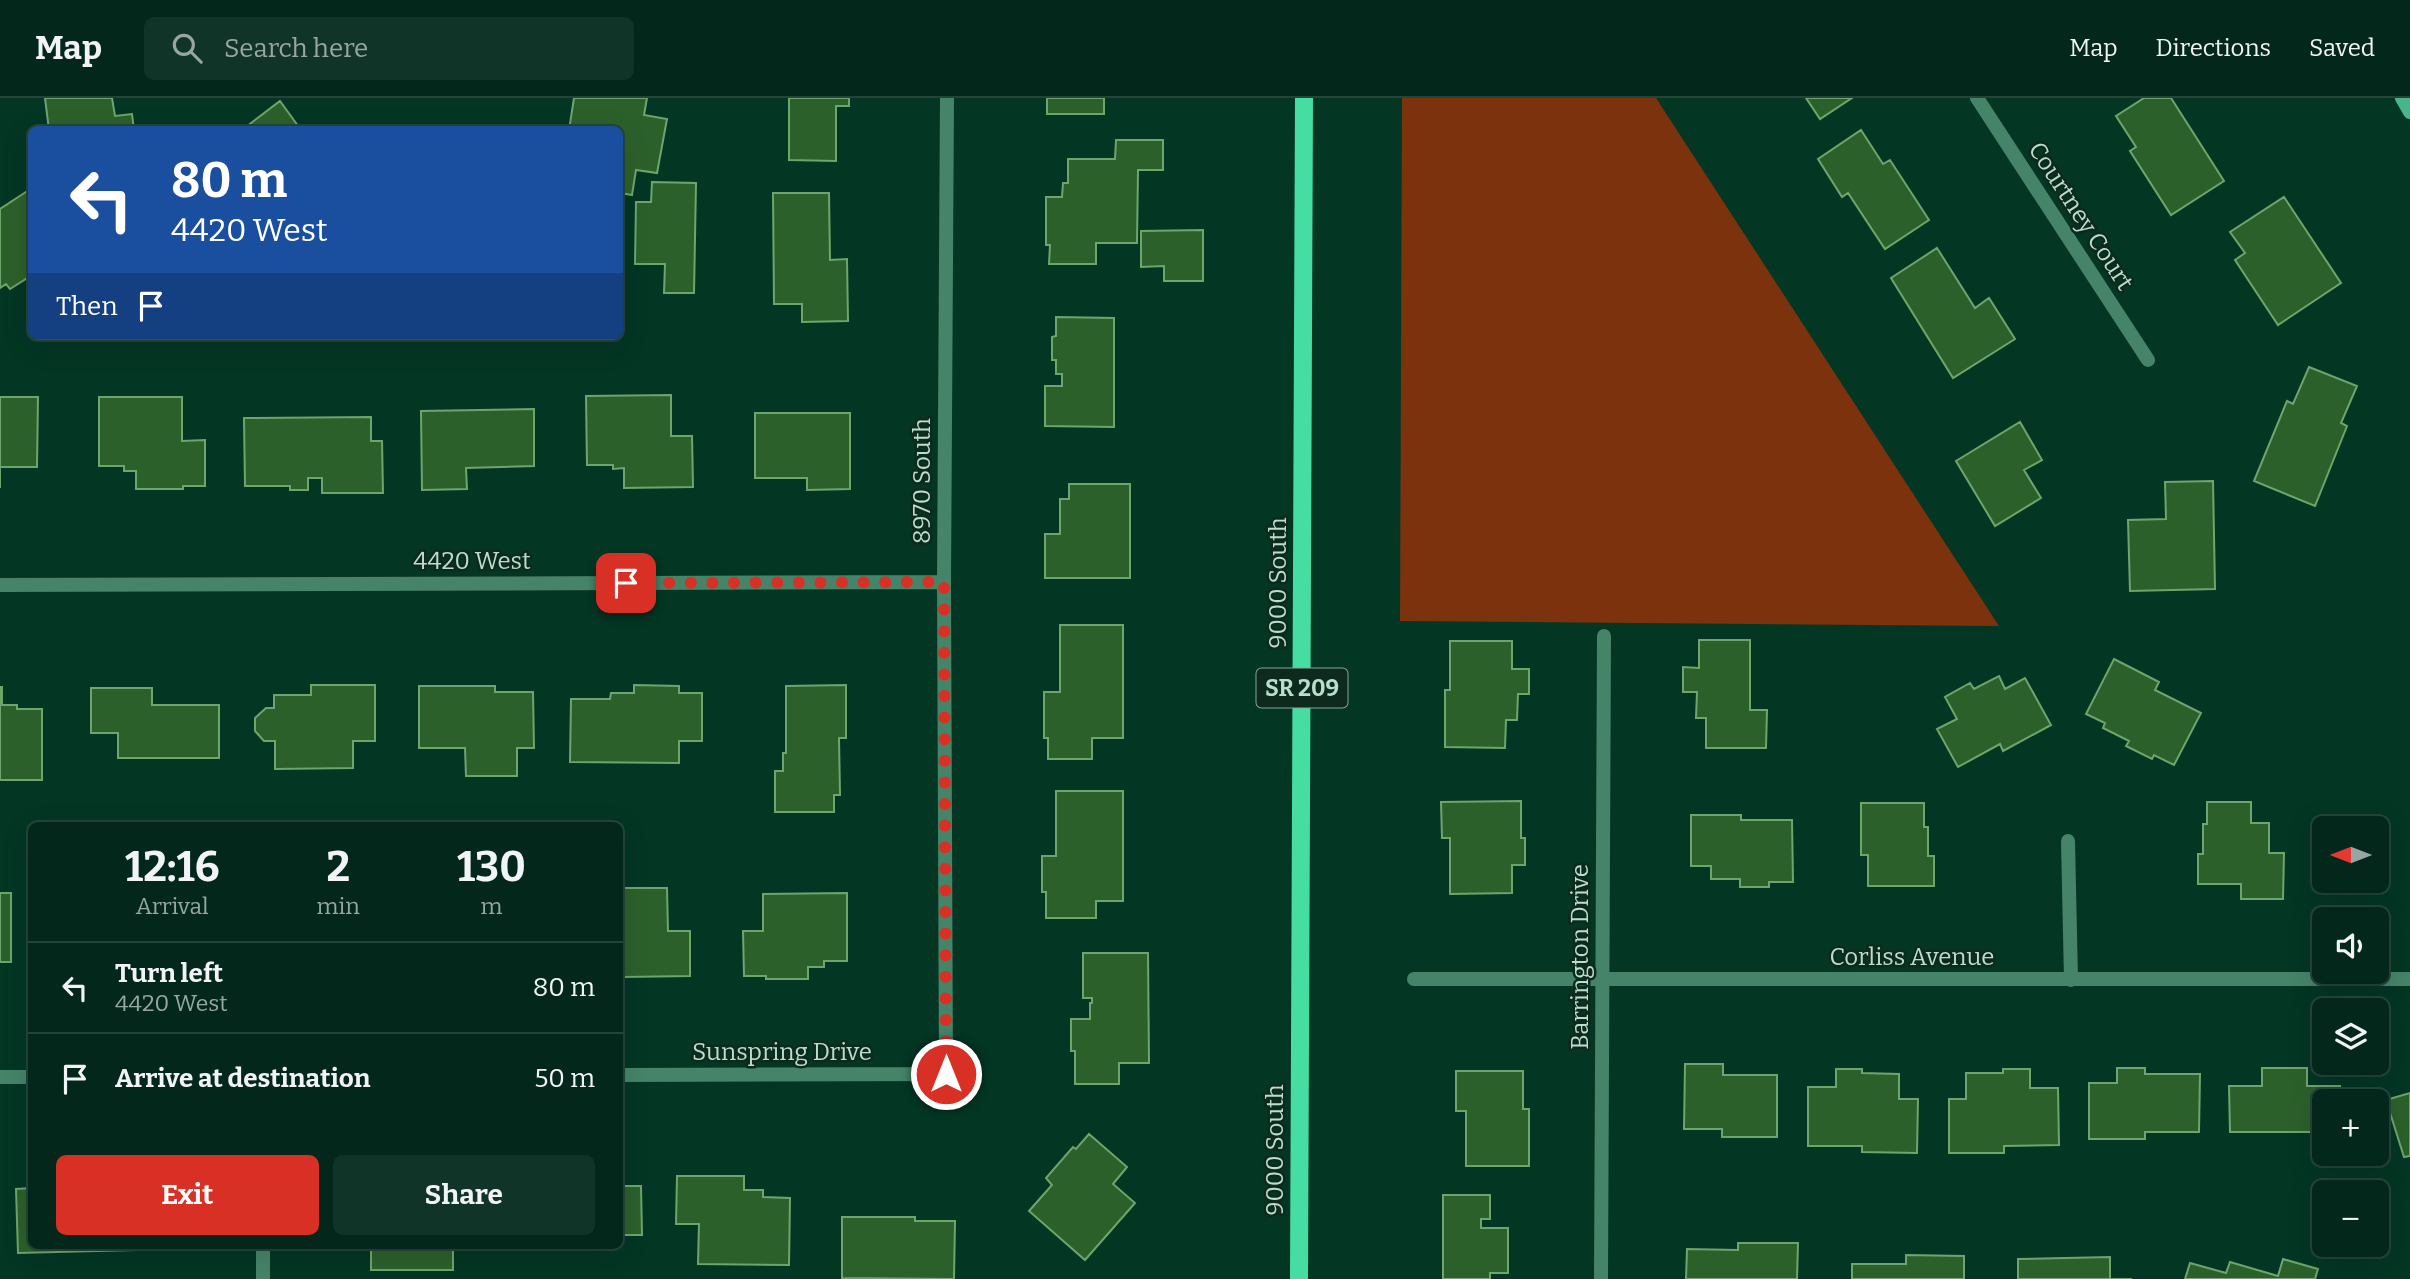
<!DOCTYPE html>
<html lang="en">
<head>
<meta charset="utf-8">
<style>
	:root { --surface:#03281b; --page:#113428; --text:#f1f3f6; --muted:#97a6a3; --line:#24443a; --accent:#d93025 }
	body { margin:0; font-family:Bitter,serif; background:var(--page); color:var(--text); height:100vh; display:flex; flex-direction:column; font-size:26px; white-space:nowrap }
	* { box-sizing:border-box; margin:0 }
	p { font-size:23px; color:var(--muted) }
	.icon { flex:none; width:38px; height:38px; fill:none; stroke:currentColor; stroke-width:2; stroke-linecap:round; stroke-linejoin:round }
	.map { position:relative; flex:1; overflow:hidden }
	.details { position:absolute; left:28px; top:724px; width:595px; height:427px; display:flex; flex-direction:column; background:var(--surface); border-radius:10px; box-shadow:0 7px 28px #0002,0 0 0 2px var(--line) }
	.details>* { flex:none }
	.guide { position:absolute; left:28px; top:28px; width:595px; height:214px; border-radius:10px; box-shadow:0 7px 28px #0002,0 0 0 2px var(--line); background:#1a4fa0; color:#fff; overflow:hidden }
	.needle { width:46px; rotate:270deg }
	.buttons { position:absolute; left:2312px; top:718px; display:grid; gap:14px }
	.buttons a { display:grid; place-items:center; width:77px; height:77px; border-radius:10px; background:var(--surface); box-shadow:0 7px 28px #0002,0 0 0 2px var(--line); font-size:35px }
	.pin { position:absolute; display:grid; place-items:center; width:60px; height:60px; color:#fff; margin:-30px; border-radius:14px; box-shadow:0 4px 10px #0006 }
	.me { position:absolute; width:77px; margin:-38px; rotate:0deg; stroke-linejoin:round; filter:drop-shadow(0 0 5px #0008) }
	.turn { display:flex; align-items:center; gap:24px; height:147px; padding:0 28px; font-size:32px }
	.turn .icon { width:91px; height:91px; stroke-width:2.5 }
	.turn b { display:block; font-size:49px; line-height:60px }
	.then { display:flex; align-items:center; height:66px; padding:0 28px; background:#0003; gap:14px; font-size:26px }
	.eta { display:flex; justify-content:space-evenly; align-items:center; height:119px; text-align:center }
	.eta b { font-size:42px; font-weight:700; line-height:49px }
	.action { display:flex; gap:14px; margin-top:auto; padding:14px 28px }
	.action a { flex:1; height:80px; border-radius:10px; background:var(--accent); color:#fff; font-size:28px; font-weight:700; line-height:80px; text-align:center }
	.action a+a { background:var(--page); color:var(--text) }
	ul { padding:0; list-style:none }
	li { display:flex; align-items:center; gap:21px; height:91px; padding:0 28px; border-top:2px solid var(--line) }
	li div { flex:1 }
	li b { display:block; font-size:26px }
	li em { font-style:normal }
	header { display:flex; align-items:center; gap:42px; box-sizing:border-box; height:98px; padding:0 35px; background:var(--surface); border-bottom:2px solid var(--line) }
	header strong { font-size:33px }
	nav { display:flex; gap:38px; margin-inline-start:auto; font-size:24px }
	.search { width:490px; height:63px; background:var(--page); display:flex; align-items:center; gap:18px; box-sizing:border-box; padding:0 24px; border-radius:10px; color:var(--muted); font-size:26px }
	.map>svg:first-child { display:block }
	.green { fill:#7c320c }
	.building { fill:#2c602b; stroke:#6ea56c; stroke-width:2 }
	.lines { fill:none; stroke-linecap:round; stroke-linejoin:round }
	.minor { stroke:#458468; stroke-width:14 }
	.secondary { stroke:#49b68a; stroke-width:14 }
	.primary { stroke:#46dda3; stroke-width:18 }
	.route { stroke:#d93025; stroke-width:12; stroke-dasharray:0 21.6 }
	.labels { text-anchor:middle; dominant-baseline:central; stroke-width:5; stroke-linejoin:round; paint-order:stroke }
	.shield { fill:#0e291d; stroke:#84a897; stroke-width:2 }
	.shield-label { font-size:23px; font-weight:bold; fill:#b7dfcb }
	.street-label { font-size:24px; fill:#b7dfcb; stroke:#0e291d }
</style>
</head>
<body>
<header>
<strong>Map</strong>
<div class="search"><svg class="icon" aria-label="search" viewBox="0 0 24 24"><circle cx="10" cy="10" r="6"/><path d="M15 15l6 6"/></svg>Search here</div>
<nav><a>Map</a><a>Directions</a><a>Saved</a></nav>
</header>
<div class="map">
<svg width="2410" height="1181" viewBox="0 0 2410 1181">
	<rect width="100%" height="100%" fill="#043624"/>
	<path class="green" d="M1402 0H1656L1999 528 1400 523Z"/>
	<path class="building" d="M45 0H112L115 18 132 16 134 32H49Z
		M574 0H647L644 17 667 21 657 75 636 72 632 97 620 95V32H569Z
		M789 0H849V8H836V63L789 62Z
		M1047 0H1104V16H1047Z
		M1806 0H1852L1820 21Z
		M2144 0H2171L2224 83 2171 117 2130 53 2136 49 2116 18Z
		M280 3 301 32H242Z
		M1861 32 1883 66 1890 62 1929 122 1885 151 1848 95 1842 99 1818 61Z
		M1116 42H1163V72H1138L1137 145H1096V166H1049L1050 147H1046V99H1062L1063 85H1068V61H1115Z
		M652 84 696 85 694 195H664L665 166H635L636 104H651Z
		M32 90V169L30 170 32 177 10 191 6 186 0 190V111Z
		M773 95H829L830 162 847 161 848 223 802 224V206H774Z
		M2284 99 2341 185 2278 227 2235 162 2245 155 2230 134Z
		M1203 132V183H1164V168L1141 169V133Z
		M1937 150 1975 210 1989 200 2015 241 1953 280 1891 180Z
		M1056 219 1114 220V329L1045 328V288H1062V276H1056V262H1052V239L1056 238Z
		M2309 269 2357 288 2341 325 2347 328 2315 408 2254 383 2287 303 2293 306Z
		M671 297V338H692L693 389 624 390V370L613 371V367H587L586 298Z
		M0 299H38L37 369H0V390Z
		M99 299H182V343L205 342V388H183V391H136V373H124V368H99Z
		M534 311V368L466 370 467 391 422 392 421 313Z
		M755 315H850V391L807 392V380H755Z
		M371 319V343H382L383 395H322V380H308V392H290V388H245L244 320Z
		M2020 324 2042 362 2024 372 2041 400 1995 428 1956 363Z
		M2213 383 2215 491 2130 493 2128 422 2166 421 2165 384Z
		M1069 386H1130V480H1045V436H1060V401H1069Z
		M1060 527H1123V640H1092V661H1048V640H1044V594H1060Z
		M1699 542H1750V612H1767L1766 650H1706V620H1696L1697 594H1683V569L1699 570Z
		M1450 543H1512V571H1529V596H1518L1517 622H1506L1505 650 1445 649V592H1450Z
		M2114 561 2159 584 2155 592 2201 615 2174 667 2154 657 2152 661 2126 648 2129 643 2103 630 2105 625 2086 616Z
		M1999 578 2005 591 2025 580 2051 627 2003 653 2000 646 1958 669 1937 631 1957 621 1945 599 1970 585 1974 591Z
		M311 587H375V643H353V670L275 671V643H264L255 633V620L266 610H274V597H311Z
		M634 587 679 588V595H702V643H679V665L570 664 571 601H610L611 595H634Z
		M846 587V640H839L840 697H834V714H775V673H783V655H786V588Z
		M419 588H495V594H533L534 650H517V678H466L465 650H419Z
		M0 589H2V607H17V611H42V682H0Z
		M91 590H152V607H219V660H118V635H91Z
		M1056 693H1123V803H1096V820H1046V794H1042V758H1056Z
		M1521 703V740H1525V767H1512V795L1450 796V740H1442L1441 704Z
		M2207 704H2251V725H2269V755H2284L2283 801H2241V786H2198V756H2203V726H2207Z
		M1861 705H1924V729H1928V758H1934V788H1868V757H1861Z
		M1691 717H1741V722H1792L1793 784H1769V789H1740V781H1711V768H1691Z
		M620 790H667L668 833H690V878L624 879V864H620Z
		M0 795H11V864H0Z
		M847 795V863H824V869H808V881H766V878H744L743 833H763V796Z
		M1083 855H1148L1149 965H1119V986H1075V953H1071V921H1090V905H1092V900H1083Z
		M1685 966H1723V977H1777V1039H1722V1031H1684Z
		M2117 970H2145V976H2200L2199 1034H2145V1041H2089V985H2117Z
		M2262 970H2307V988H2340V1003H2324V1034H2230L2229 988H2262Z
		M1836 971H1862V975L1899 976V1001H1918L1917 1055 1862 1054V1048H1808V989H1836Z
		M2003 971H2030V990H2058L2059 1047 2004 1048V1055H1949V1001H1966V975H2003Z
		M1456 973H1523V1011H1529V1068H1466V1013H1456Z
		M2410 995V1058L2404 1059 2386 1002Z
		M1089 1036 1127 1069 1113 1086 1135 1105 1085 1162 1029 1113 1052 1087 1046 1080 1073 1049 1076 1051Z
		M677 1078H744V1092H763V1099L790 1100 789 1167 698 1166 699 1126H676Z
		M620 1088H641L642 1137H620Z
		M32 1090V1148H136V1152L18 1155 16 1091Z
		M1443 1097H1490V1121H1481V1130H1508V1175H1490V1181H1443Z
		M842 1119H915V1123H955L954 1181 842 1180Z
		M1738 1145H1798L1797 1181H1686L1687 1151 1738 1152Z
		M371 1148H453V1172H371Z
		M1906 1157 1964 1158V1181H1852V1166H1906Z
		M2110 1159V1181H2132H2018V1161Z
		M2283 1161 2318 1171 2315 1181H2185L2190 1165 2226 1175 2230 1164 2278 1178Z"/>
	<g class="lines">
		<path class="minor" d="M1977 0 2148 262
			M0 487 944 484
			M2068 743 2071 882
			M1414 881H2410
			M620 977 946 976 944 484 947 0
			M0 979H32
			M263 1181V1148
			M1601 1181 1604 538"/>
		<path class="secondary" d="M2402 0 2410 14"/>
		<path class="primary" d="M1299 1181 1304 0"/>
	</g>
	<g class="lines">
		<path class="route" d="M626 485 944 484 946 976"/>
	</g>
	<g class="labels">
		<rect class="shield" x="1256.5" y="570.5" width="91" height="39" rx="5"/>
		<g class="shield-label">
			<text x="1302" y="590">SR 209</text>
		</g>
		<g class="street-label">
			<text transform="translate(2081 118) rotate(57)">Courtney Court</text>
			<text transform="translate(922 383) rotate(-90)">8970 South</text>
			<text x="472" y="463">4420 West</text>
			<text transform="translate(1278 485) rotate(-90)">9000 South</text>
			<text transform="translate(1580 859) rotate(-90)">Barrington Drive</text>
			<text x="1912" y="859">Corliss Avenue</text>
			<text x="782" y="954">Sunspring Drive</text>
			<text transform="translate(1275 1052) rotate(-90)">9000 South</text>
		</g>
	</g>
</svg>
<div class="buttons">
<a><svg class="needle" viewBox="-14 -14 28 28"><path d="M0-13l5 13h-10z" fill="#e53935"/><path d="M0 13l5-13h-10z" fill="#97a6a3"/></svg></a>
<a><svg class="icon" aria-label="sound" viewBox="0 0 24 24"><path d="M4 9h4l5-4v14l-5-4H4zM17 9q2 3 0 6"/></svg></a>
<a><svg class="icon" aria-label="layers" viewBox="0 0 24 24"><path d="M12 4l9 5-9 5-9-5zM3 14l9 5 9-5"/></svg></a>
<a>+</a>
<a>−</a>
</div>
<div class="pin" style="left:626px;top:485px;background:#d93025"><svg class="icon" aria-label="arrive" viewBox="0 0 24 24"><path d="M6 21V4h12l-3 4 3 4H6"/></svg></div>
<svg class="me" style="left:946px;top:976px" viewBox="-20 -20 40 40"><circle r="17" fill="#d93025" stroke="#fff" stroke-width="3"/><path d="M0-11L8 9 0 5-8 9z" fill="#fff"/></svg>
<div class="guide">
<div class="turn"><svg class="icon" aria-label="left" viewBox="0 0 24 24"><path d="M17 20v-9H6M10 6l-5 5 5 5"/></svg><div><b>80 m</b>4420 West</div></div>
<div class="then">Then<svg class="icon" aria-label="arrive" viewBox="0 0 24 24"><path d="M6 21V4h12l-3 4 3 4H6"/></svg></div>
</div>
<section class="details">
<div class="eta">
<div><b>12:16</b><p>Arrival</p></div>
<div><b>2</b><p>min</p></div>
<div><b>130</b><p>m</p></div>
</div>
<ul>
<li><svg class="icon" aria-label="left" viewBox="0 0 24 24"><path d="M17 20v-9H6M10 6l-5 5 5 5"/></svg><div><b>Turn left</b><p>4420 West</p></div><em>80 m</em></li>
<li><svg class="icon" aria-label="arrive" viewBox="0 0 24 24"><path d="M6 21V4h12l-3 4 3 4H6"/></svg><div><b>Arrive at destination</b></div><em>50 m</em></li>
</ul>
<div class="action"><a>Exit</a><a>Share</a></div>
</section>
</div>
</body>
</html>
